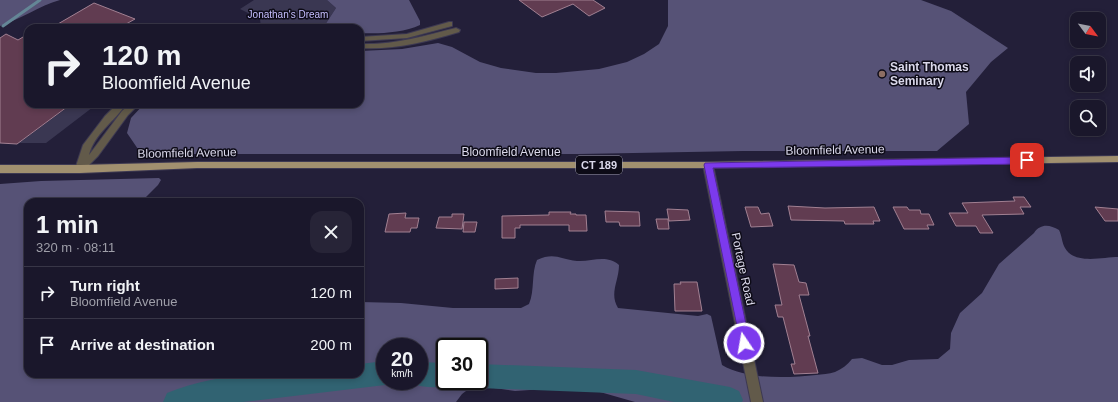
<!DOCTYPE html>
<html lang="en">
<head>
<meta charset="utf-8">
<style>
	:root { --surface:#1a172b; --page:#272437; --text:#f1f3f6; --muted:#9f9fa9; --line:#383647 }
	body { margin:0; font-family:Helvetica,sans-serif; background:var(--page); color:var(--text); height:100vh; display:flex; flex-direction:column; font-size:15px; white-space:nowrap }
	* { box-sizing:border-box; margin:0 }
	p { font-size:13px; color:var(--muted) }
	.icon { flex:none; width:22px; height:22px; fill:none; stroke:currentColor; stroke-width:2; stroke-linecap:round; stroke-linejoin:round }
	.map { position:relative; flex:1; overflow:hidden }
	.sheet { position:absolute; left:24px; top:198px; width:340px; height:180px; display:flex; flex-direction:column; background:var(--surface); border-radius:12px; box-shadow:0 2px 6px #0003,0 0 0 1px var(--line) }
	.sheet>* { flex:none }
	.banner { position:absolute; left:24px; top:24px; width:340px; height:84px; border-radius:12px; box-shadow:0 2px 6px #0003,0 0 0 1px var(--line); background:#1a172b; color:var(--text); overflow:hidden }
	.needle { width:26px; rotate:122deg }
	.controls { position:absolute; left:1070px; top:12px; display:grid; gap:8px }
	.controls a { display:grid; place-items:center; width:36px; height:36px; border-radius:8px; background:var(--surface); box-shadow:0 2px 6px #0003,0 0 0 1px var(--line); font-size:20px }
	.speed { position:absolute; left:376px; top:338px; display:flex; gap:8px; font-size:20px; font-weight:700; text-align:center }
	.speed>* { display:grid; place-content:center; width:52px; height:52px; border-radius:50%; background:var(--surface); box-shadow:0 2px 6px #0003,0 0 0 1px var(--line); line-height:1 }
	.speed small { font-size:10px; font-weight:400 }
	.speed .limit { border:2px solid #111; border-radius:6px; background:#fff; color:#111 }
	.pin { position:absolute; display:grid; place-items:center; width:34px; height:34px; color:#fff; margin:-17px; border-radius:8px; box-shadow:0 2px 6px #0006 }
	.me { position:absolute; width:44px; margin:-22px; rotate:348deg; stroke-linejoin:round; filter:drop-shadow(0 0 3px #0008) }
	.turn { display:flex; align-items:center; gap:14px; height:84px; padding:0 12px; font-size:18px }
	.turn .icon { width:52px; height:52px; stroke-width:2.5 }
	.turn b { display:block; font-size:28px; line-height:34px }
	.round { display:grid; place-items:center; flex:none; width:42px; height:42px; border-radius:12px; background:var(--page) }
	.overview { display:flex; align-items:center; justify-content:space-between; height:68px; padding:0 12px }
	h1 { font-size:24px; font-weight:800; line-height:30px }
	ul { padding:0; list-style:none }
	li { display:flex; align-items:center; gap:12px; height:52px; padding:0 12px; border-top:1px solid var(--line) }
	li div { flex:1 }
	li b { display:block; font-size:15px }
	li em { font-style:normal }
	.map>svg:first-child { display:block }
	.green { fill:#3a3752 }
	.forest { fill:#565276; fill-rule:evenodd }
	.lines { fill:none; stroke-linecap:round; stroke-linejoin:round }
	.stream { stroke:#648696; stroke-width:3 }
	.river { fill:#316372; fill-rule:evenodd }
	.building { fill:#613c51; stroke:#a18092 }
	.minor-casing { stroke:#3d3952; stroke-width:2 }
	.major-casing { stroke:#3d3952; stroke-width:2 }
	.minor { fill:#625a4a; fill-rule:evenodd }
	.major { fill:#a1906f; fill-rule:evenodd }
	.route { fill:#7c3aed; stroke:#51269a }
	.education-dot { fill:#8d6e63; stroke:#0d0b17; stroke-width:1.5 }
	.labels { text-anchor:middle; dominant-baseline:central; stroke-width:3; stroke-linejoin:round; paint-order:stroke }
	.far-park-label { font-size:10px; fill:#c6bfff; stroke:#0d0b17 }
	.shield { fill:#0d0b17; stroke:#9d9bab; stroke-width:1 }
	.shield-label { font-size:11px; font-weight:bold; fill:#dbd9eb }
	.poi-label { font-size:12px; font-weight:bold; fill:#dbd9eb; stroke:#0d0b17; text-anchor:start }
	.street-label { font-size:12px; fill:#dbd9eb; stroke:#0d0b17 }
</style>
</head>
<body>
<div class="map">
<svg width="1118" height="402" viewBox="0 0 1118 402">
	<rect width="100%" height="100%" fill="#231f39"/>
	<path class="green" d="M254 0H327L336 8 323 28H261L260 19 240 9Z
		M72 104H97L46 143H19Z"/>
	<path class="forest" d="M0 0H60C39 6 21 19 0 26Z
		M327 0H409L420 21V25C403 33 378 34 360 33V28H323L336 8Z
		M668 0H921L951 11 1008 48 991 62 966 92 969 124 937 151H743L579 154H173L140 152 127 133 131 118 144 104H360V51L402 49 438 43 452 47 480 62 501 68 536 73H556L599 69 627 62 644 54 659 44 668 26Z
		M159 178 161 180 158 185 141 202H28V374H360V302L401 303 453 308H521L529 304C535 290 531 274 537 260 554 252 560 259 577 261 592 262 606 254 619 265 619 281 609 293 618 308L698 316 707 314 711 316 722 365C747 380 788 378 816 375 822 374 829 374 835 372 842 369 847 365 852 359L862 358 882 365H892L909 360 938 359 950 349 951 333 960 313 982 293 999 264 1034 233C1041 223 1050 225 1059 230 1062 236 1062 243 1065 248 1074 265 1103 257 1118 257V402H635L593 390 545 389 515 391 480 386 470 388 462 394 456 402H0V184L41 181ZM385 347H419V381H385ZM445 347H479V381H445Z"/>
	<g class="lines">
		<path class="stream" d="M3 26 40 0"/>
		<path class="river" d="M385 361V381H394L385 385 243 402H163L167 393C227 368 296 374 360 374V364Z
			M419 362 445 363V381H455L454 384C440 389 424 388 410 383L409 381H419Z
			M479 364 636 370 730 387 739 391 743 400 742 402H674L636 394 479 388 470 385 468 381H479Z"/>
	</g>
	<path class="building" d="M519 0H593L605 8 589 16 573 4 542 17Z
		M94 3 135 19 119 28H51Z
		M6 34 18 40 28 34V104H71L17 144 0 143V38Z
		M1013 197H1024L1031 207H1020L1024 214 982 215 993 233H980L976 226H956L949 213H968L962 203 1015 201Z
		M788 206 825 208 874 207 880 221H873L874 224H845L844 221 791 220Z
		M745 207H758L761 214 769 213 773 226 751 227Z
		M893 207H907L909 210H920L921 214H929L934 225H927L929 229H904Z
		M1095 207 1118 209V221H1105Z
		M667 209 688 210 690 220 669 221Z
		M605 211 639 212 640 226H620L619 222H606Z
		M549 212H571L570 214H576V215H586L587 231H569V225H520V228H515V238H502V216L549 215Z
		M406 213 405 218H419L417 228H411L410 232H385L389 214Z
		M452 214H464L462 229 436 228 439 217H452Z
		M656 219H668L669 229H658Z
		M464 222H477L475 232H463Z
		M773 264 794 265 799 282 806 283 809 295H799L810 336H808L818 373 794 374 791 364H795L783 317H778L775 305H782Z
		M518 278V288L495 289V279Z
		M680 282H697L702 311H675L674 284H681Z"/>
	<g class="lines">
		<g class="minor-casing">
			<path id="minor" d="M449 22H452V26L407 38 360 41V37L407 34Z
				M456 28 460 30 459 32C426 42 394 50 360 48V44C394 45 423 36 456 28Z
				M117 104H126C115 121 94 134 89 155L122 111 130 104H139L128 115 98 156 83 171H77L75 169 83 145 105 116Z
				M708 162 713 165 763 402H751L703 165Z"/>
		</g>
		<g class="major-casing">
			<path id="major" d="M1118 156V162L708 168H197L80 173H0V165H80L197 162H708Z"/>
		</g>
		<use href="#minor" class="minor"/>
		<use href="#major" class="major"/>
	</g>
	<path class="route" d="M1027 157 1031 160 1027 164 713 168 750 343 748 346 744 348 741 346 704 165 705 163Z"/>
	<circle class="education-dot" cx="882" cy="74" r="4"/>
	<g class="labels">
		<g class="far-park-label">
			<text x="288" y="14">Jonathan's Dream</text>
		</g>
		<rect class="shield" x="576" y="156" width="46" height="18" rx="3"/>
		<g class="shield-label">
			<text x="599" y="165">CT 189</text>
		</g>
		<g class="poi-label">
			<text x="890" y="67">Saint Thomas<tspan x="890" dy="14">Seminary</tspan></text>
		</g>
		<g class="street-label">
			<text transform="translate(835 150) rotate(-1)">Bloomfield Avenue</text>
			<text x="511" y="152">Bloomfield Avenue</text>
			<text transform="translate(187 153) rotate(-1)">Bloomfield Avenue</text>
			<text transform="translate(743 269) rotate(78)">Portage Road</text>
		</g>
	</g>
</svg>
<div class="controls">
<a><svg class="needle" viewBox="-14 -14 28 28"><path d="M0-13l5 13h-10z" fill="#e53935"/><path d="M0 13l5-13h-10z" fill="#9f9fa9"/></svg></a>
<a><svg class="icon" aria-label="sound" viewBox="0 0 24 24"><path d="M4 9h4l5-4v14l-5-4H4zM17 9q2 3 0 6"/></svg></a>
<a><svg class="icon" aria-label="search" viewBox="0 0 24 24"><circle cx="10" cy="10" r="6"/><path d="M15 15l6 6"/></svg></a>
</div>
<div class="speed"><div>20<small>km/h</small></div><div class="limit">30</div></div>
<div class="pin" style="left:1027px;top:160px;background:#d93025"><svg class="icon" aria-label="arrive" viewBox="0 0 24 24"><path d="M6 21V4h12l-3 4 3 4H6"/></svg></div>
<svg class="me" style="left:744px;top:343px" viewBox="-20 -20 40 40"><circle r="17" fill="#7c3aed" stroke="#fff" stroke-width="3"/><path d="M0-11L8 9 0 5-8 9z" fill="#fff"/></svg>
<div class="banner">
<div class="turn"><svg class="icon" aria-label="right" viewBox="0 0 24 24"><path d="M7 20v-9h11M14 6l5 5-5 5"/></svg><div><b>120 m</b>Bloomfield Avenue</div></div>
</div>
<section class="sheet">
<div class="overview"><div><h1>1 min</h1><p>320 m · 08:11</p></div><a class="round"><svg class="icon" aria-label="close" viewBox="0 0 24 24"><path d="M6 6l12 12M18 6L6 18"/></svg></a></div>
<ul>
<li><svg class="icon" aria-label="right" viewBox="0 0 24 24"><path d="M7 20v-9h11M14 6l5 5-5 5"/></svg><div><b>Turn right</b><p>Bloomfield Avenue</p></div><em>120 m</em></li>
<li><svg class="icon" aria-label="arrive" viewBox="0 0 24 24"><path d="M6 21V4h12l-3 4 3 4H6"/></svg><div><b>Arrive at destination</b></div><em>200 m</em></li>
</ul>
</section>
</div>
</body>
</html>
